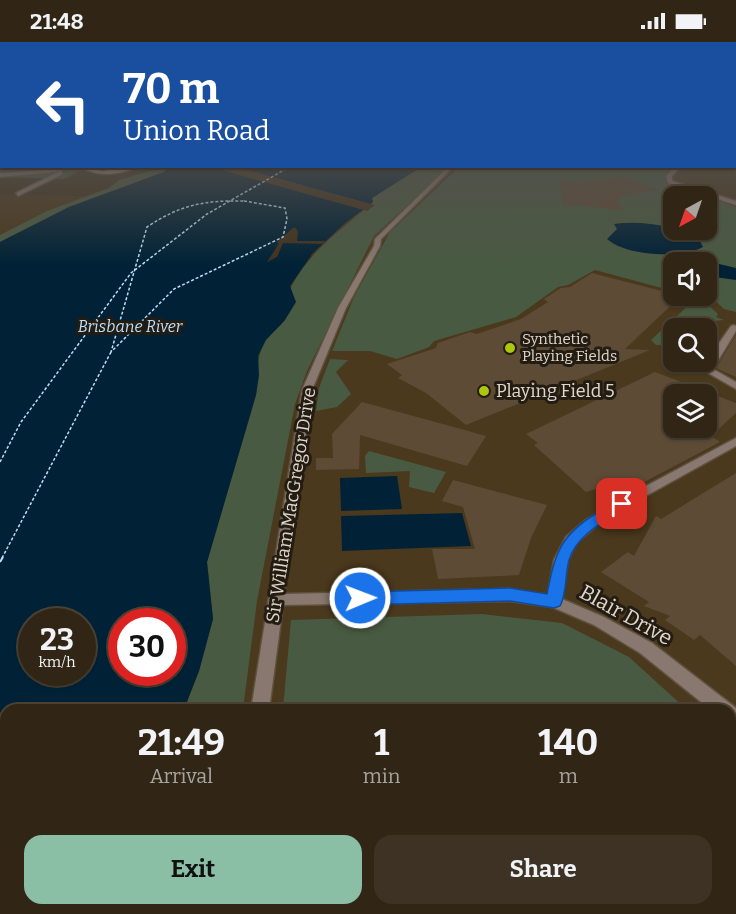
<!DOCTYPE html>
<html lang="en">
<head>
<meta charset="utf-8">
<style>
	:root { --surface:#312616; --page:#3d3223; --text:#f1f3f6; --muted:#a8a5a1; --line:#4c4335; --accent:#8abfa5 }
	body { margin:0; font-family:Bitter,serif; background:var(--page); color:var(--text); height:100vh; display:flex; flex-direction:column; font-size:22px; white-space:nowrap }
	* { box-sizing:border-box; margin:0 }
	p { font-size:20px; color:var(--muted) }
	.icon { flex:none; width:33px; height:33px; fill:none; stroke:currentColor; stroke-width:2; stroke-linecap:round; stroke-linejoin:round }
	.map { position:relative; flex:1; overflow:hidden }
	.drawer { position:absolute; left:0px; top:662px; width:736px; height:212px; display:flex; flex-direction:column; background:var(--surface); border-radius:18px 18px 0 0; box-shadow:0 2px 4px #0004,0 0 0 2px var(--line) }
	.drawer>* { flex:none }
	.guide { position:absolute; left:0px; top:0px; width:736px; height:126px; box-shadow:0 2px 4px #0004,0 0 0 2px var(--line); background:#1a4fa0; color:#fff; overflow:hidden }
	.needle { width:39px; rotate:220deg }
	.controls { position:absolute; left:663px; top:144px; display:grid; gap:12px }
	.controls a { display:grid; place-items:center; width:54px; height:54px; border-radius:12px; background:var(--surface); box-shadow:0 2px 4px #0004,0 0 0 2px var(--line); font-size:30px }
	.speed { position:absolute; left:18px; top:566px; display:flex; gap:12px; font-size:30px; font-weight:700; text-align:center }
	.speed>* { display:grid; place-content:center; width:78px; height:78px; border-radius:50%; background:var(--surface); box-shadow:0 2px 4px #0004,0 0 0 2px var(--line); line-height:1 }
	.speed small { font-size:15px; font-weight:400 }
	.speed .limit { border:9px solid #d22; background:#fff; color:#111 }
	.pin { position:absolute; display:grid; place-items:center; width:51px; height:51px; color:#fff; margin:-26px; border-radius:12px; box-shadow:0 3px 9px #0006 }
	.me { position:absolute; width:66px; margin:-33px; rotate:89deg; stroke-linejoin:round; filter:drop-shadow(0 0 4px #0008) }
	.turn { display:flex; align-items:center; gap:21px; height:126px; padding:0 24px; font-size:27px }
	.turn .icon { width:78px; height:78px; stroke-width:2.5 }
	.turn b { display:block; font-size:42px; line-height:51px }
	.eta { display:flex; justify-content:space-evenly; align-items:center; height:102px; text-align:center }
	.eta b { font-size:36px; font-weight:700; line-height:42px }
	.primary-button { display:flex; gap:12px; margin-top:auto; padding:12px 24px }
	.primary-button a { flex:1; height:69px; border-radius:18px; background:var(--accent); color:#111; font-size:24px; font-weight:700; line-height:69px; text-align:center }
	.primary-button a+a { background:var(--page); color:var(--text) }
	.status { display:flex; justify-content:space-between; align-items:center; height:42px; padding:0 30px; background:var(--surface); direction:ltr }
	.status svg { height:16px; fill:currentColor }
	.map>svg:first-child { display:block }
	.built { fill:#4b391d; fill-rule:evenodd }
	.green { fill:#495a42 }
	.water { fill:#012236; fill-rule:evenodd }
	.pier { fill:#41331e }
	.lines { fill:none; stroke-linecap:round; stroke-linejoin:round }
	.ferry-far1 { stroke:#bcdef7; stroke-width:1.5; stroke-dasharray:3 2; stroke-linecap:butt }
	.ferry { stroke:#bcdef7; stroke-width:2; stroke-dasharray:10 8; stroke-linecap:butt }
	.building { fill:#5d4b36; fill-rule:evenodd }
	.street-casing { stroke:#5e513d; stroke-width:3 }
	.secondary-casing { stroke:#5e513d; stroke-width:3 }
	.street { fill:#88786f; fill-rule:evenodd }
	.secondary { fill:#b69c8f; fill-rule:evenodd }
	.route { fill:#1a73e8; stroke:#114b97; stroke-width:1.5 }
	.poi-dot { fill:#adc60f; stroke:#221c13; stroke-width:2 }
	.labels { text-anchor:middle; dominant-baseline:central; stroke-width:6; stroke-linejoin:round; paint-order:stroke }
	.far-poi-label { font-size:15px; fill:#e0d7ca; stroke:#221c13; text-anchor:start }
	.far-water-label { font-size:16px; font-style:italic; fill:#bcdef7; stroke:#221c13 }
	.poi-label { font-size:18px; fill:#e0d7ca; stroke:#221c13; text-anchor:start }
	.street-label { font-size:18px; fill:#e0d7ca; stroke:#221c13 }
	.near-street-label { font-size:21px; fill:#e0d7ca; stroke:#221c13 }
</style>
</head>
<body>
<div class="status"><b>21:48</b><svg viewBox="0 0 49 12"><path d="M0 12V9h3v3zM5 12V6h3v6zM10 12V3h3v9zM15 12V0h3v12zM26 1h20v11H26zM47 4h2v5h-2z"/></svg></div>
<div class="map">
<svg width="736" height="872" viewBox="0 0 736 872">
	<rect width="100%" height="100%" fill="#41331e"/>
	<path class="built" d="M736 100V872H142L143 867H730V668L184 667 199 629 312 212 331 193 421 125 735 124ZM674 154H706V188H674ZM674 220H706V254H674ZM674 286H706V320H674ZM674 352H706V386H674Z
		M0 152 90 154 47 169 0 193Z"/>
	<path class="green" d="M0 100 2 124 132 125 78 130 64 137 0 135Z
		M164 125H170L164 130 69 165 0 200V193L47 169 109 146 119 138Z
		M421 125H449L374 194 307 329 295 362 257 559 243 667 184 668 199 629 213 577 207 520 256 353C259 335 255 315 265 299 270 291 279 286 284 279 290 269 286 253 292 243 312 207 342 187 373 160L372 156Z
		M459 125H675L667 133 666 139 705 154H674V188H706L707 155 736 165V270L724 267 707 251 706 220H674L673 249 595 228 568 243 558 245 516 275 434 299 429 305 397 317 370 309H332L354 255 390 190Z
		M705 260 718 272 716 275 724 278 704 280 700 286H674L673 303H656L651 298 691 261Z
		M330 317 348 318 336 330 351 352 337 365 316 369 319 346Z
		M369 409 446 430 434 451 409 445 410 429 366 431 365 414Z
		M482 572 562 581 629 615 686 667H283L291 578Z
		M731 708 736 713V872H272V867H730Z
		M143 867H223V872H142Z"/>
	<path class="water" d="M170 125H421L372 156 373 160 345 181 312 212 290 244 296 260 285 278 266 298 258 314 259 333 256 353 207 520 213 577 199 629 184 667 6 668V867H143L142 872H0V200L69 165 164 130ZM32 579H82V630H32ZM122 579H172V630H122Z
		M614 182C643 178 677 184 700 199L703 205C681 217 626 214 607 197L617 187Z
		M701 213 716 216 715 221 736 226V238L707 234 706 220H676Z
		M397 434 402 467 341 469 340 436Z
		M462 471 471 504 342 509 341 474Z"/>
	<path class="pier" d="M211 125H237L375 163 367 169Z
		M293 186H296L298 190 297 199H325L323 202 283 201 277 215 267 220 278 203 271 205 279 202 277 200Z"/>
	<g class="lines">
		<path class="ferry-far1" d="M244 159 285 166 287 177 283 195 174 247 111 310 147 185C180 163 204 158 244 159Z
			M0 420 21 380 131 231 207 172 291 124
			M2 516 111 310"/>
		<path class="ferry" d="M0 520 3 515"/>
	</g>
	<path class="building" d="M624 135 658 148 631 151 617 157 623 168 562 162 560 137 582 142 590 138Z
		M592 231 681 254 625 307 650 308 466 383 426 351 398 336 402 333 387 322 436 306 438 301 470 290 477 292 521 277 548 260 544 257 561 246 570 245Z
		M736 293V335L716 326Z
		M655 330 736 361V371L711 394 720 400 614 456 599 446 586 450 534 403 538 401 526 392ZM674 352H706V386H674Z
		M362 360 461 387 486 394 467 424 360 393 359 427 316 428V416H333L332 392Z
		M736 431V624L700 593 694 598 665 578 670 574 644 564 649 560 601 530 628 510 634 514 656 474 661 477Z
		M453 438 547 463 531 496 519 533 438 537 432 507H475L463 465 442 459Z"/>
	<g class="lines">
		<g class="street-casing">
			<path id="street" d="M735 104H736V106H735Z
				M449 124H454L381 197 380 204 346 266 312 348 284 552 510 547 548 553 554 518 566 495 586 478 618 459 736 396V404L626 465 596 484 576 501 568 518 562 557 604 575 652 601 736 666V685L730 683V668H711L640 611 594 583 552 565 510 559 283 563 269 668H251L302 348 338 266 374 204 375 197Z
				M676 124H681L672 134V139L736 159V163L668 141 666 134Z
				M61 127 63 132 18 154 16 151 58 130 0 135V131Z
				M734 283 736 284V289L713 327 736 340V347L703 328V324L731 284Z
				M229 867H251V872H229Z"/>
		</g>
		<g class="secondary-casing">
			<path id="secondary" d="M78 124 102 129 141 124C121 133 97 136 78 124Z"/>
		</g>
		<use href="#street" class="street"/>
		<use href="#secondary" class="secondary"/>
	</g>
	<linearGradient id="sky" x2="0" y2="1"><stop stop-color="#241c10"/><stop offset="0.45" stop-color="#54504c"/><stop offset="1" stop-color="#54504c" stop-opacity="0"/></linearGradient>
	<rect width="736" height="222" fill="url(#sky)"/>
	<path class="route" d="M622 457 627 459V465C605 479 577 492 569 518 565 533 567 551 560 564L554 566 510 559 360 563 352 556 360 550 510 546 547 552C555 512 560 493 597 471 605 466 613 460 622 457Z"/>
	<g class="poi-dot">
		<circle cx="510" cy="306" r="6"/>
		<circle cx="484" cy="349" r="6"/>
	</g>
	<g class="labels">
		<g class="far-poi-label">
			<text x="522" y="297">Synthetic<tspan x="522" dy="17">Playing Fields</tspan></text>
		</g>
		<g class="far-water-label">
			<text x="130" y="284">Brisbane River</text>
		</g>
		<g class="poi-label">
			<text x="496" y="349">Playing Field 5</text>
		</g>
		<g class="street-label">
			<text transform="translate(291 463) rotate(-81)">Sir William MacGregor Drive</text>
		</g>
		<g class="near-street-label">
			<text transform="translate(626 573) rotate(29)">Blair Drive</text>
		</g>
	</g>
</svg>
<div class="controls">
<a><svg class="needle" viewBox="-14 -14 28 28"><path d="M0-13l5 13h-10z" fill="#e53935"/><path d="M0 13l5-13h-10z" fill="#a8a5a1"/></svg></a>
<a><svg class="icon" aria-label="sound" viewBox="0 0 24 24"><path d="M4 9h4l5-4v14l-5-4H4zM17 9q2 3 0 6"/></svg></a>
<a><svg class="icon" aria-label="search" viewBox="0 0 24 24"><circle cx="10" cy="10" r="6"/><path d="M15 15l6 6"/></svg></a>
<a><svg class="icon" aria-label="layers" viewBox="0 0 24 24"><path d="M12 4l9 5-9 5-9-5zM3 14l9 5 9-5"/></svg></a>
</div>
<div class="speed"><div>23<small>km/h</small></div><div class="limit">30</div></div>
<div class="pin" style="left:622px;top:462px;background:#d93025"><svg class="icon" aria-label="arrive" viewBox="0 0 24 24"><path d="M6 21V4h12l-3 4 3 4H6"/></svg></div>
<svg class="me" style="left:360px;top:556px" viewBox="-20 -20 40 40"><circle r="17" fill="#1a73e8" stroke="#fff" stroke-width="3"/><path d="M0-11L8 9 0 5-8 9z" fill="#fff"/></svg>
<div class="guide">
<div class="turn"><svg class="icon" aria-label="left" viewBox="0 0 24 24"><path d="M17 20v-9H6M10 6l-5 5 5 5"/></svg><div><b>70 m</b>Union Road</div></div>
</div>
<section class="drawer">
<div class="eta">
<div><b>21:49</b><p>Arrival</p></div>
<div><b>1</b><p>min</p></div>
<div><b>140</b><p>m</p></div>
</div>
<div class="primary-button"><a>Exit</a><a>Share</a></div>
</section>
</div>
</body>
</html>
